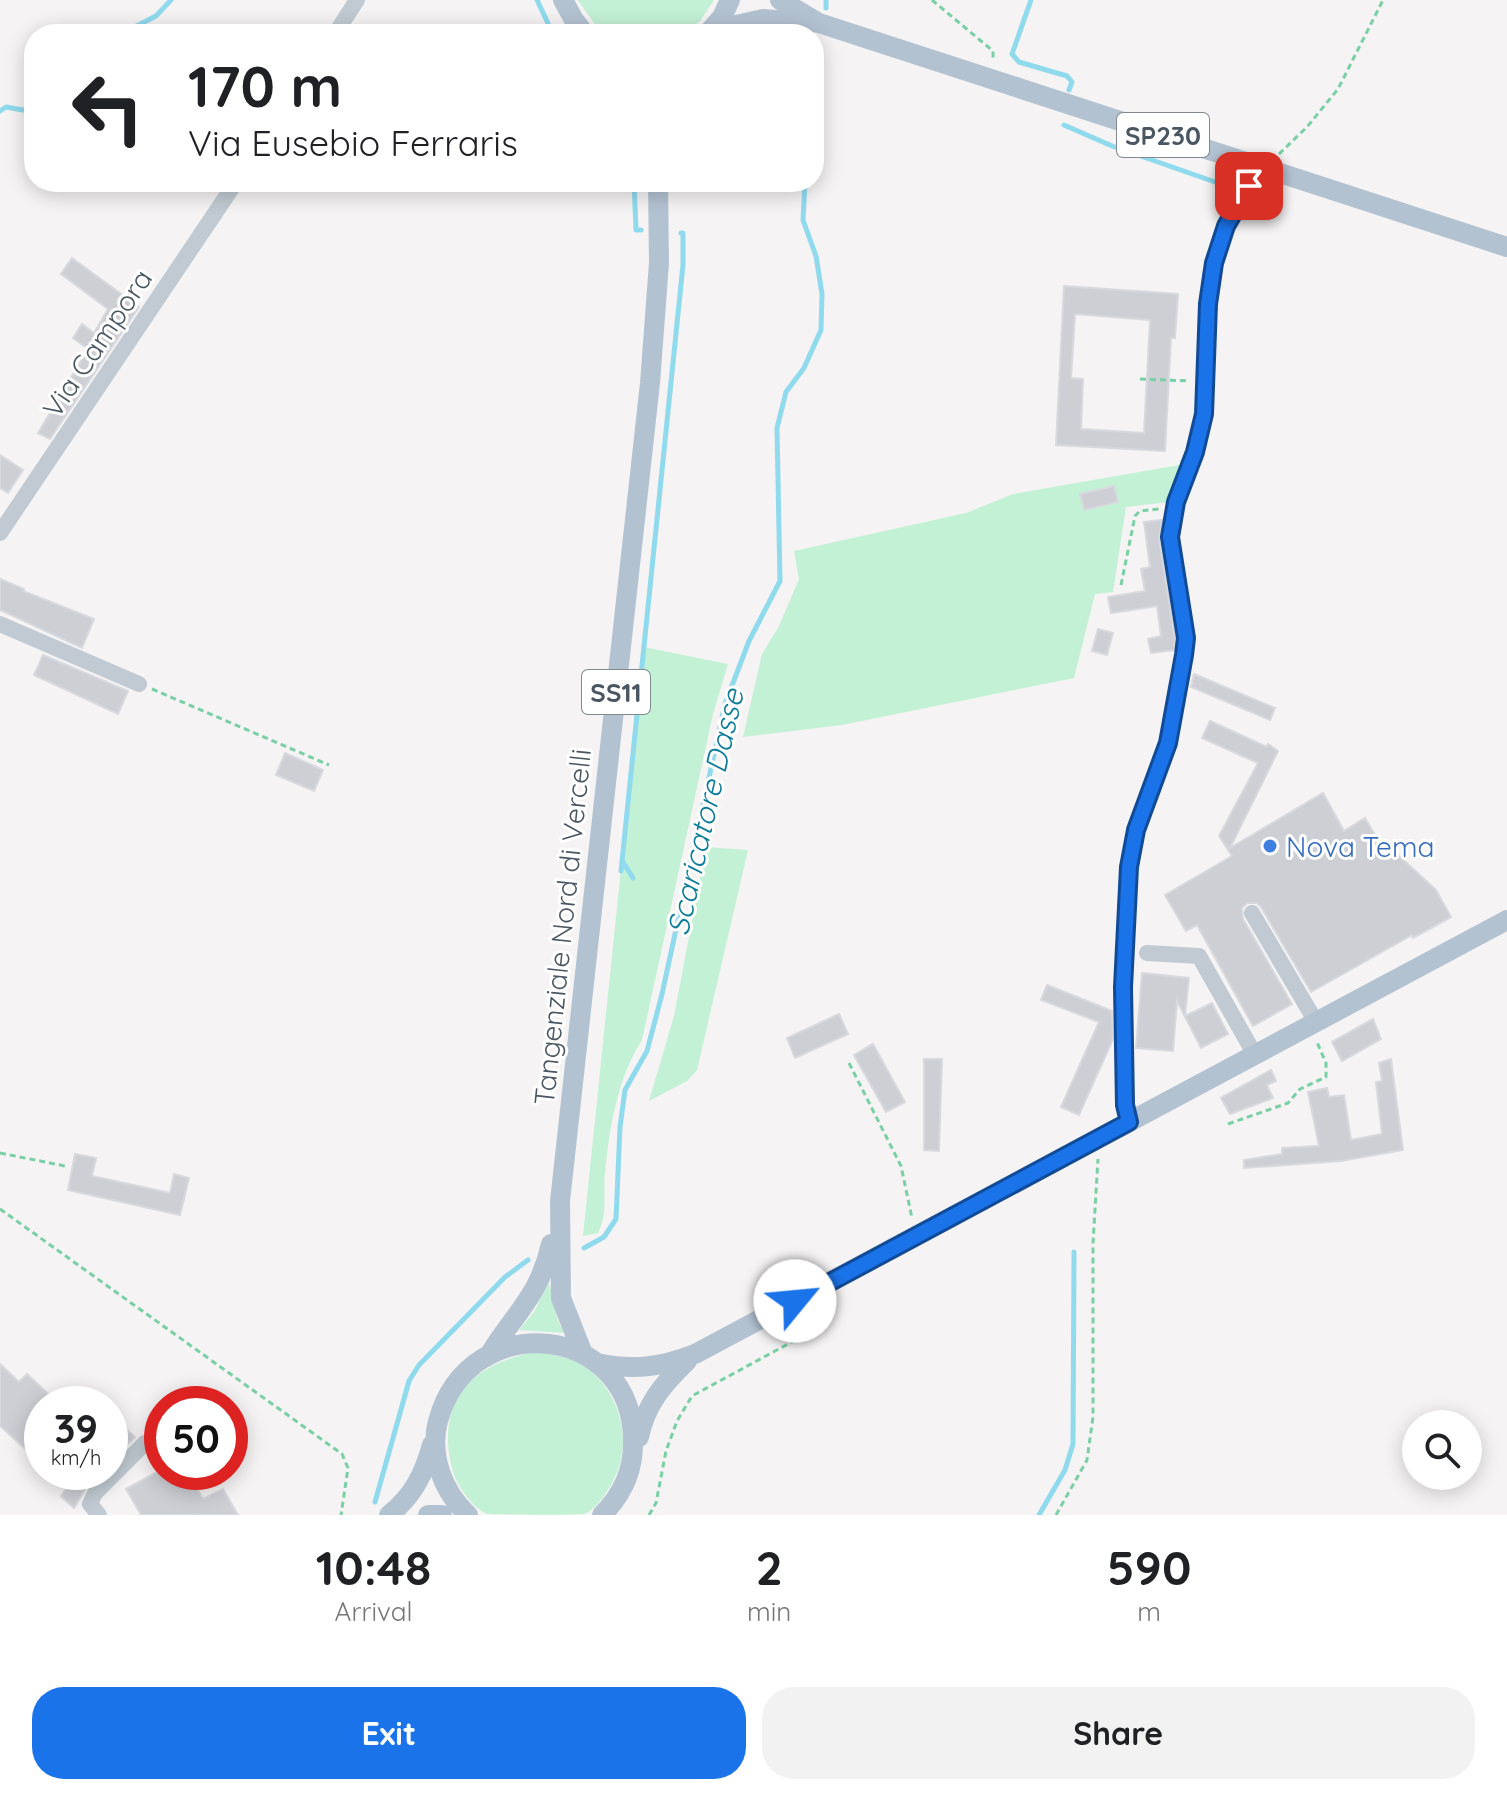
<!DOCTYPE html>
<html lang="en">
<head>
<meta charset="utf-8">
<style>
	:root { --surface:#fff; --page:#f2f2f2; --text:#202124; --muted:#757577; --accent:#1a73e8 }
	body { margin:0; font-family:Quicksand,sans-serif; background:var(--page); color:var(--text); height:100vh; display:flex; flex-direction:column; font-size:30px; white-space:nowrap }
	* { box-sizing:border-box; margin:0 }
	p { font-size:26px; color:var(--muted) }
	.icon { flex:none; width:44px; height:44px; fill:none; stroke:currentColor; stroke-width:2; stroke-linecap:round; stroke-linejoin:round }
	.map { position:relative; height:1515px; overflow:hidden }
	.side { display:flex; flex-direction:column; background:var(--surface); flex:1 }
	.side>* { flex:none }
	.top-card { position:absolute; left:24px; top:24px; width:800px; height:168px; border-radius:32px; box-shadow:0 4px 20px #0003; background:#fff; color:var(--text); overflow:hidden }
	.controls { position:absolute; left:1402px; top:1410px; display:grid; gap:16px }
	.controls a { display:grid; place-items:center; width:80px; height:80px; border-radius:50%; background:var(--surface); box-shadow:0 4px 20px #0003; font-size:40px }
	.speed { position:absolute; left:24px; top:1386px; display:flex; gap:16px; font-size:40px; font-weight:700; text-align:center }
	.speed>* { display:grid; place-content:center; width:104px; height:104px; border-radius:50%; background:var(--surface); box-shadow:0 4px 20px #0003; line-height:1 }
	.speed small { font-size:20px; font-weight:400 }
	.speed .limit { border:12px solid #d22; background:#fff; color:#111 }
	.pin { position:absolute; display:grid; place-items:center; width:68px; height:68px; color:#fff; margin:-34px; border-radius:16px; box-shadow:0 4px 12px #0006 }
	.me { position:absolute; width:88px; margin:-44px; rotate:62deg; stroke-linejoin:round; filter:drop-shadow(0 0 6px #0008) }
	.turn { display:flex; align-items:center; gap:28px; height:168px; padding:0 32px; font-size:36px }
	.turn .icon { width:104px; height:104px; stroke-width:2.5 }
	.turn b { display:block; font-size:56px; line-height:68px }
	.eta { display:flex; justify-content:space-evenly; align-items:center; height:136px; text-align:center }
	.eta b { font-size:48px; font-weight:700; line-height:56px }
	.action { display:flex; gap:16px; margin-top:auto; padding:16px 32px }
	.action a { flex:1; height:92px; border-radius:32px; background:var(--accent); color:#fff; font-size:32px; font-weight:700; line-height:92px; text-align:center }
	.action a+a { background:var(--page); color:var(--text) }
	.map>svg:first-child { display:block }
	.green { fill:#c3f1d5 }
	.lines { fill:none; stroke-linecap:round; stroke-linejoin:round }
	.stream { stroke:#90daee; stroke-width:5 }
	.building { fill:#cdcfd5; stroke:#d7d9de; stroke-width:2; fill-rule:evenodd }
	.path { stroke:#7ad0a6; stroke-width:3; stroke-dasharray:6 4; stroke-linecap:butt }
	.minor { stroke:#c1cad2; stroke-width:16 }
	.major { stroke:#b3c2d1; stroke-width:20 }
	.route-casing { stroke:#114b97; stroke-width:20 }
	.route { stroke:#1a73e8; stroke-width:14 }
	.shop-dot { fill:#3f7fe0; stroke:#fff; stroke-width:3 }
	.labels { text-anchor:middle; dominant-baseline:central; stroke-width:6; stroke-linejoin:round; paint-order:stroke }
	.shield { fill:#fff; stroke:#808990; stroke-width:2 }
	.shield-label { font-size:26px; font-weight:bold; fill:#4a5661 }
	.street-label { font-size:28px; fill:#4a5661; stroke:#fff }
	.shop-label { font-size:28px; fill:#366cbe; stroke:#fff; text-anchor:start }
	.water-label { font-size:30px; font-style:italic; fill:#0c7c9b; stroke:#fff }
</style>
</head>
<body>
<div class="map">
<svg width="1507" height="1515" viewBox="0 0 1507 1515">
	<rect width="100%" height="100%" fill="#f5f3f3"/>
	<path class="green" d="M578 0H714L700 21 682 34H610L594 23Z
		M1185 464 1170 502 1126 507 1113 592 1095 594 1074 678 842 725 743 737 762 654 779 626 799 579 794 551 966 513 1013 494Z
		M644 647 728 664 713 714 642 1040C617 1079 610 1126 605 1172 603 1193 608 1214 598 1233L583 1236Z
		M706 847 748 850 697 1070 687 1081 649 1101 674 1016Z
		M549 1282 557 1318 564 1333 519 1330 534 1312Z
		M536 1352C556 1355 576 1358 592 1372 625 1402 633 1451 609 1488 603 1497 595 1510 584 1514 579 1515 492 1515 487 1514 472 1507 458 1487 453 1472 434 1404 470 1363 536 1352Z"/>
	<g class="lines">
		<path class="stream" d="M537 0 553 34
			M1031 0 1012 54 1019 62 1067 76 1072 82 1069 90
			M826 8V0
			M121 34 156 16 171 0
			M0 111 6 107 34 112
			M814 120 816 43
			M1064 125 1112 146 1238 190
			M634 182 636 230H641
			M623 862 633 878
			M621 871 683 265V233H681
			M584 1248 604 1237 616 1219 620 1127 625 1090 647 1051 662 994 725 704 749 641 780 581 777 428 786 392 804 368 821 330 822 294 816 256 803 220 805 182
			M375 1502 409 1381 419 1365 505 1277 528 1260
			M1039 1515 1065 1470 1073 1444 1074 1252"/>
	</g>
	<path class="building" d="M72 258 139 307 50 439 38 433 88 349 73 338 82 324 94 333 108 309 61 274Z
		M1064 286 1178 294 1175 338H1171L1165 451 1056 445ZM1075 314 1150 320 1144 433 1081 429 1083 379 1071 378Z
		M0 455 23 470 8 493 0 488Z
		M1114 486 1118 502 1084 510 1080 494Z
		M1162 520 1159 539 1175 638 1174 650 1151 653 1148 639 1161 636 1157 606 1111 613 1108 597 1145 591 1141 569 1150 567 1144 522Z
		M0 579 24 589 23 591 94 619 82 648 0 610Z
		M1098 629 1113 633 1107 655 1092 651Z
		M43 655 128 691 118 714 34 675Z
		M1194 674 1275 708 1270 720 1191 687Z
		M1210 721 1267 747 1268 744 1278 751 1230 848 1323 793 1344 831 1365 818 1389 859 1396 853 1436 890 1451 917 1413 938 1412 935 1311 992 1261 907 1257 903H1247L1242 908 1243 919 1292 1004 1253 1026 1197 925 1186 931 1165 895 1232 856 1219 836 1258 763 1202 738Z
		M285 753 323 770 314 791 276 775Z
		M1142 973 1189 978 1185 1016 1212 1003 1228 1034 1201 1048 1177 1001 1173 1051 1136 1048Z
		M1047 985 1112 1011 1113 1039 1079 1115 1061 1107 1099 1022 1041 1000Z
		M839 1014 848 1034 795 1058 787 1038Z
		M1373 1019 1381 1039 1342 1061 1332 1042Z
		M873 1044 905 1102 886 1112 854 1055Z
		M924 1059H942L939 1151 924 1150Z
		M1391 1059 1403 1150 1341 1161 1244 1168V1160L1282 1154V1148L1319 1146 1308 1092 1327 1088 1329 1097 1344 1095 1351 1140 1382 1134 1376 1082 1382 1081 1379 1063Z
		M1271 1070 1276 1081 1267 1085 1273 1098 1230 1114 1221 1098Z
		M75 1154 96 1158 92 1176 170 1193 174 1174 189 1178 180 1215 68 1190Z
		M0 1364 19 1382 27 1374 59 1404H42V1464L0 1426Z
		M124 1427 135 1437 110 1462V1442Z
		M50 1472H100L87 1486 74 1508 61 1496 66 1489Z
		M157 1472H188L203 1499 223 1489 238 1515H141L126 1489Z"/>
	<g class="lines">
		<path class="path" d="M932 0 993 51V60
			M1279 154 1307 127 1338 89 1383 0
			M1140 379 1190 381
			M1121 585 1135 516 1140 511 1159 509
			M152 689 329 765
			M849 1063 901 1166 912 1218
			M1228 1124 1288 1103 1300 1089 1326 1077V1063L1316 1040
			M0 1153 65 1166
			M0 1209 342 1454 348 1468 341 1515
			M649 1515 656 1503 666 1451 677 1421 692 1396 799 1338 804 1331 803 1314
			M1056 1515 1087 1460 1093 1417V1243L1098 1159"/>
		<path class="minor" d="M335 34 357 0
			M0 533 236 182
			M0 624 139 684
			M1252 913 1316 1022
			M1147 953 1199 956 1255 1055
			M1129 1122 1125 1105 1123 987 1129 867 1136 830 1168 743 1183 673 1186 638 1170 537 1176 502 1195 452 1204 414 1208 304 1214 263 1226 226 1260 166
			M99 1515 90 1504 95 1493 145 1443"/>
		<path class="major" d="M563 0 574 20 585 34
			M780 0 819 23 1507 247
			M710 31 763 19 813 23
			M707 34 722 17 730 0
			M491 1352C517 1311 540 1294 551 1244
			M583 1354 561 1298 560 1201 650 383 659 263 658 182
			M597 1363C634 1371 660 1367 695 1354L1507 920
			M639 1437C646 1404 663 1384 687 1361
			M389 1515C413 1496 424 1474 432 1445
			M428 1515H442
			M468 1515C443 1492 429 1455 438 1421 470 1305 636 1324 633 1444 633 1472 622 1495 602 1515"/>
	</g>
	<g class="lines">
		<g class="route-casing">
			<path id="route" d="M795 1301 1129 1122 1125 1105 1123 987 1129 867 1136 830 1168 743 1184 655 1186 638 1170 537 1176 502 1195 452 1204 414 1208 304 1214 263 1226 226 1249 186"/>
		</g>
		<use href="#route" class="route"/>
	</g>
	<circle class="shop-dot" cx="1270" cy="846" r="8"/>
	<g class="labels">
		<g class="shield">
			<rect x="1117" y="113" width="92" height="44" rx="6"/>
			<rect x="582" y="670" width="68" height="44" rx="6"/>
		</g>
		<g class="shield-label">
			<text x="1163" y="135">SP230</text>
			<text x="616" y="692">SS11</text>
		</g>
		<g class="street-label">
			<text transform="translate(97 343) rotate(-56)">Via Campora</text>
			<text transform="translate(562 927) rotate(-84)">Tangenziale Nord di Vercelli</text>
		</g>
		<g class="shop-label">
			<text x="1286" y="846">Nova Tema</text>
		</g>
		<g class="water-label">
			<text transform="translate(705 812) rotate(-77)">Scaricatore Dasse</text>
		</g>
	</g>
</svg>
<div class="controls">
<a><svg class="icon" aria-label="search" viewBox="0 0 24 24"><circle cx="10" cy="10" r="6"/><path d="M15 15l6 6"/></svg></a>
</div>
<div class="speed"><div>39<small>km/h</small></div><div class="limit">50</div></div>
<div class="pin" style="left:1249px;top:186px;background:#d93025"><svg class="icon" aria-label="arrive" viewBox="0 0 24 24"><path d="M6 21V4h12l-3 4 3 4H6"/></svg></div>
<svg class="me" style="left:795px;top:1301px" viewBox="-20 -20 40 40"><circle r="19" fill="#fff"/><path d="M0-13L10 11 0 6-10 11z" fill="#1a73e8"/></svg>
<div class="top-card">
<div class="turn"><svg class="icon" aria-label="left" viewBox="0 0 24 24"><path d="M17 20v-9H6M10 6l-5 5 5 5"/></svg><div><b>170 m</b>Via Eusebio Ferraris</div></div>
</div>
</div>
<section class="side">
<div class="eta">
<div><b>10:48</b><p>Arrival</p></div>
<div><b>2</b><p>min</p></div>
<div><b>590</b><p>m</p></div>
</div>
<div class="action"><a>Exit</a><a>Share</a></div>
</section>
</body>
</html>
